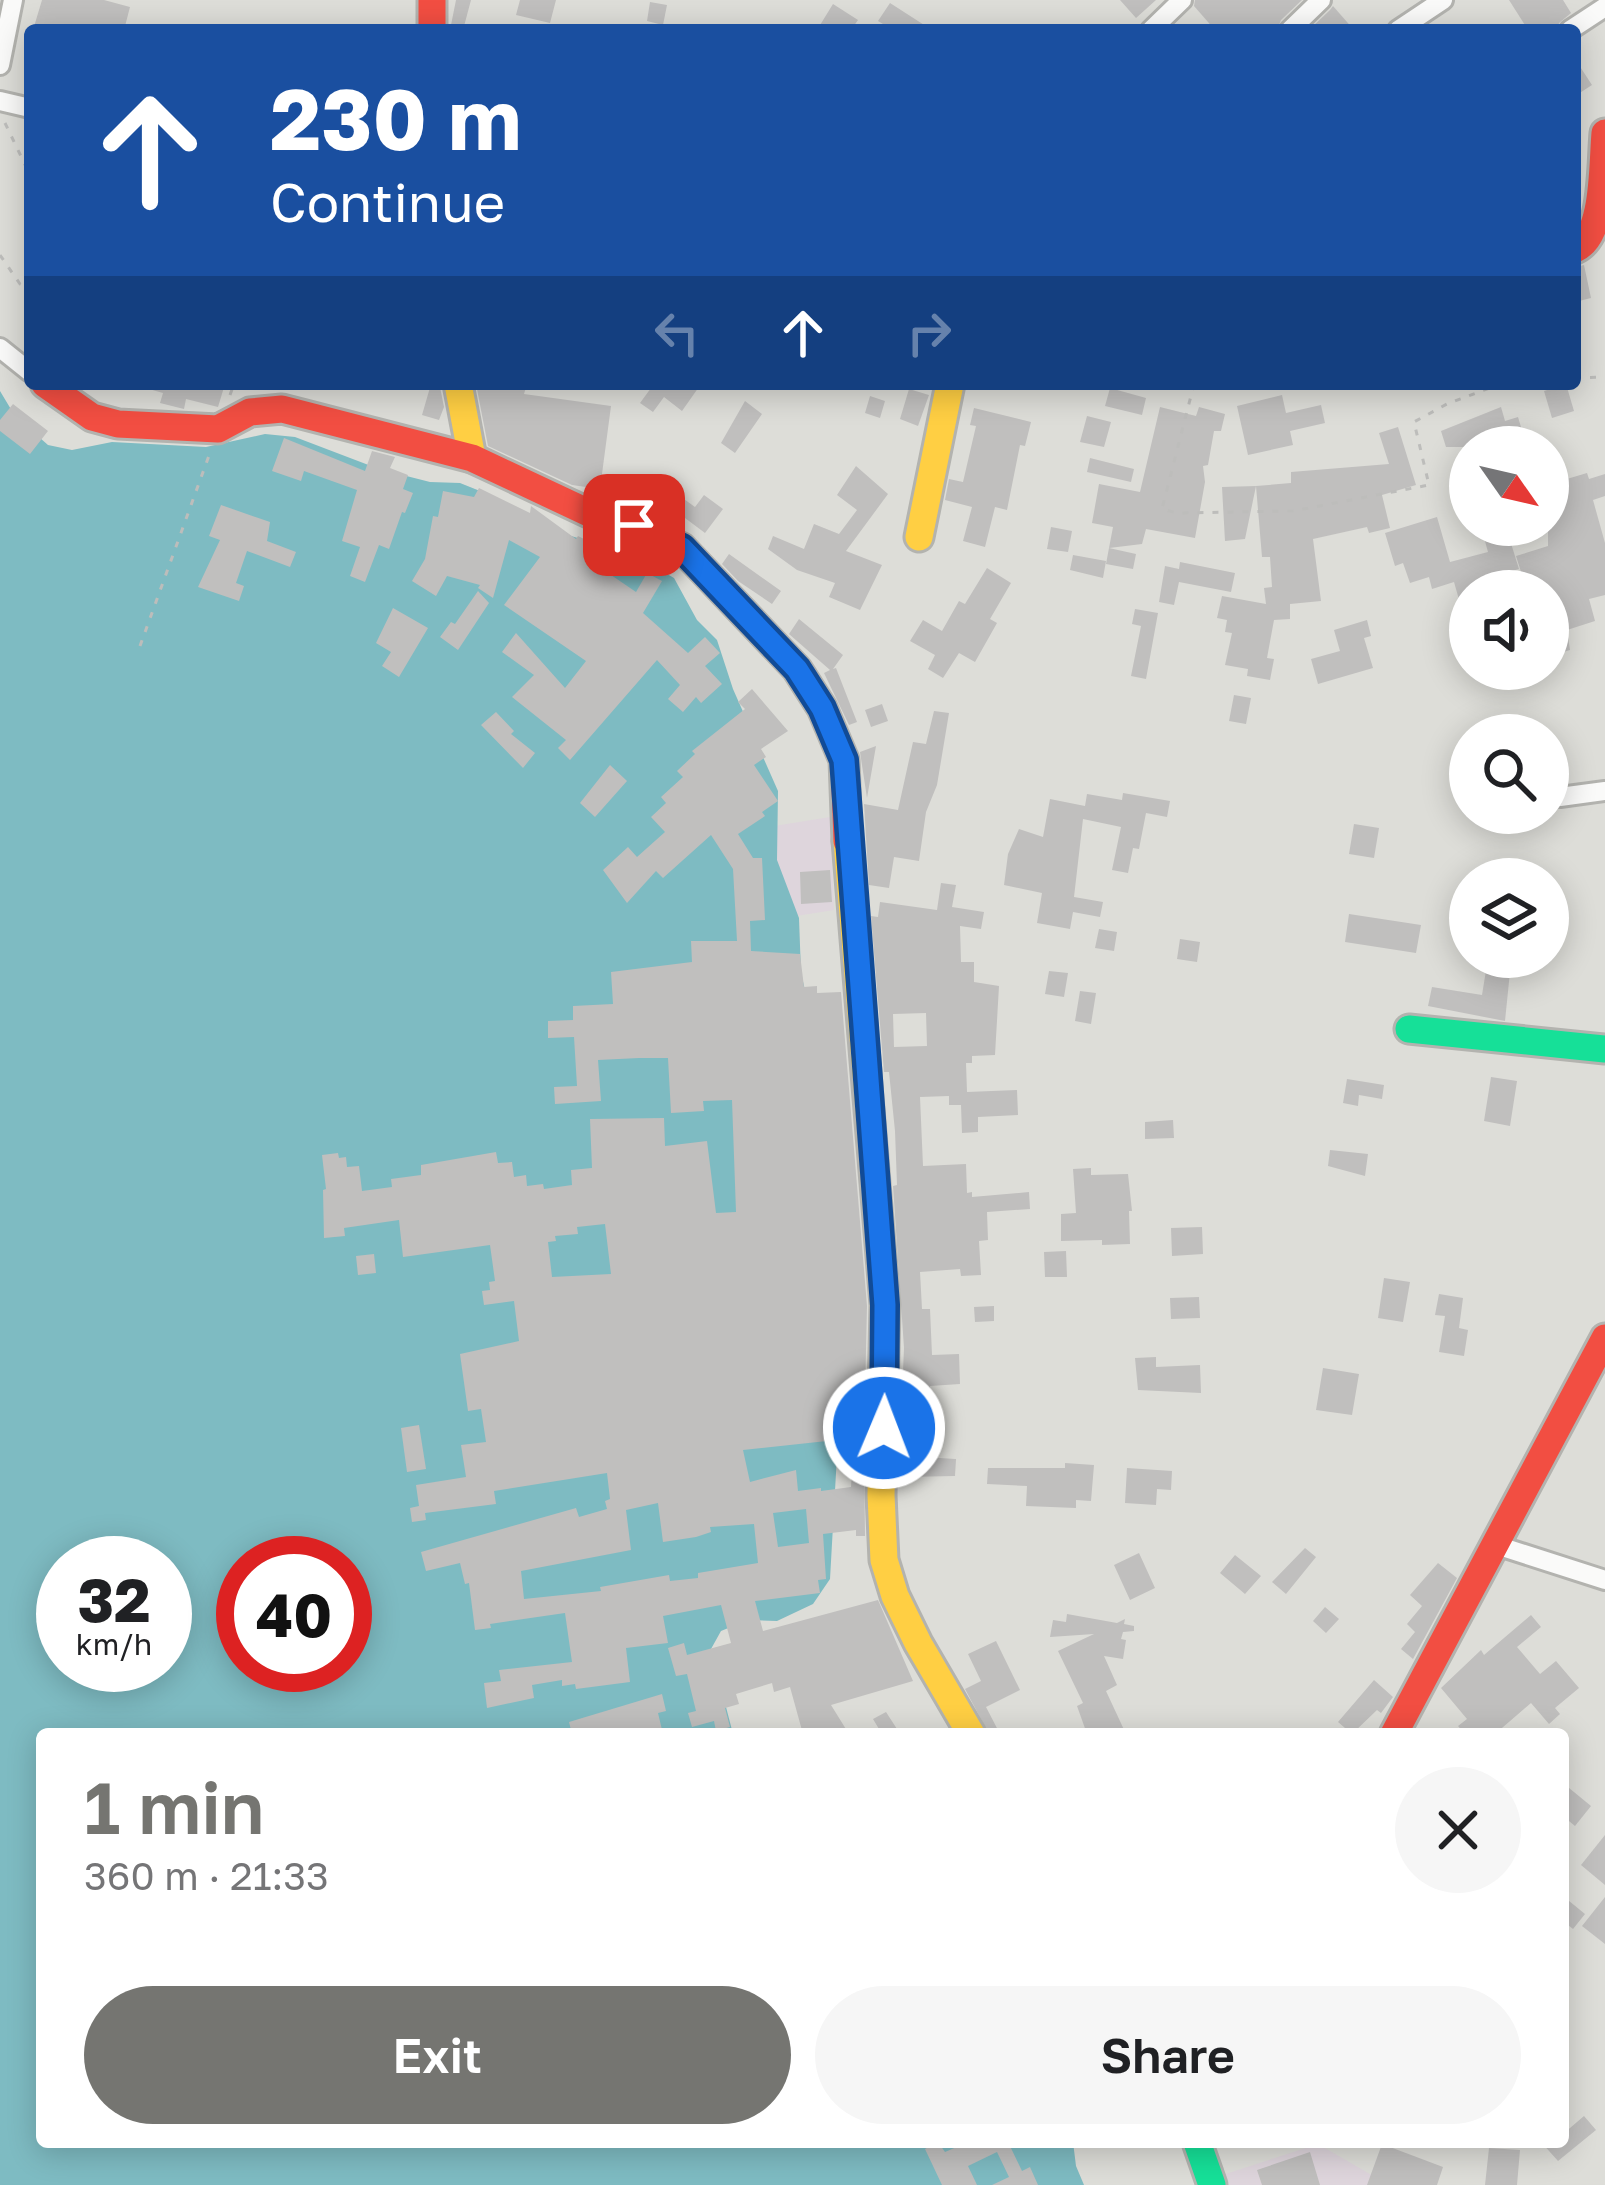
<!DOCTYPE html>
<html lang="en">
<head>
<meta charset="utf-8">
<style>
	:root { --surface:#fff; --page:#f6f6f6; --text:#202124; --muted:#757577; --accent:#757571 }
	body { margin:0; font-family:"Golos Text",sans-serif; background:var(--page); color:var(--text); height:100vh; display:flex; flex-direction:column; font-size:45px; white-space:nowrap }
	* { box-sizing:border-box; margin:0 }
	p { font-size:39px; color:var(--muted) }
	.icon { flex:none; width:66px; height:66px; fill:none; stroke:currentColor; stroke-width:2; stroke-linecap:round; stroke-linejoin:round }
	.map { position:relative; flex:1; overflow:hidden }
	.side { position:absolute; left:36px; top:1728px; width:1533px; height:420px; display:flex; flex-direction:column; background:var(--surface); border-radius:12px; box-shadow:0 6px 30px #0003 }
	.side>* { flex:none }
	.guide { position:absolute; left:24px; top:24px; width:1557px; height:366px; border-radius:12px; box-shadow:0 6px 30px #0003; background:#1a4fa0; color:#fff; overflow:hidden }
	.needle { width:78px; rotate:124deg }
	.fabs { position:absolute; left:1449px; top:426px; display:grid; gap:24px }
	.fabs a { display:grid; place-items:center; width:120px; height:120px; border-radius:50%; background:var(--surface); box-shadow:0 6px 30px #0003; font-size:60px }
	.speed { position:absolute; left:36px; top:1536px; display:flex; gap:24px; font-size:60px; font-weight:700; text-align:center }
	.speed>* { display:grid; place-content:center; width:156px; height:156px; border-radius:50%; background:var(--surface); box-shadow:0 6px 30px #0003; line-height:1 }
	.speed small { font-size:30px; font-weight:400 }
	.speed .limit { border:18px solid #d22; background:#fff; color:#111 }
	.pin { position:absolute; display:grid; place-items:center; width:102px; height:102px; color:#fff; margin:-51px; border-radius:24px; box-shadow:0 6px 18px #0006 }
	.me { position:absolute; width:132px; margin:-66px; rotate:1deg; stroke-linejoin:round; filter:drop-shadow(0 0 9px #0008) }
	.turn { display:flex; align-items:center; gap:42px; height:252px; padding:0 48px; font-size:54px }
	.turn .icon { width:156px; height:156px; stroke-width:2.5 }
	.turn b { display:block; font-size:84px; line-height:102px }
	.lanes { display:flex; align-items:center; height:114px; padding:0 48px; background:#0003; justify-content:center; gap:60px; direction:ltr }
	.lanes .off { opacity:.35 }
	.round { display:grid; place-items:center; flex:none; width:126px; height:126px; border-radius:63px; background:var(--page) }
	.head { display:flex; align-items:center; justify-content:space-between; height:204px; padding:0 48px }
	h1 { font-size:72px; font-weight:600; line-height:90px; color:var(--accent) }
	.action { display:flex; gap:24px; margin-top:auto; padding:24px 48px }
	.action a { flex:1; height:138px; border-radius:72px; background:var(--accent); color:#fff; font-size:48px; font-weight:600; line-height:138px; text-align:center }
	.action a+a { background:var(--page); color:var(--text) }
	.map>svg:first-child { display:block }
	.education { fill:#ded5dc }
	.water { fill:#7ebbc2; fill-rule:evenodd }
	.building { fill:#c0bfbe; fill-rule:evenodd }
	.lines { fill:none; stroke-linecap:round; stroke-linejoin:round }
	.street-casing { stroke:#b3b3af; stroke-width:24 }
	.fast-casing { stroke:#b3b3af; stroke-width:33 }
	.slow-casing { stroke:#b3b3af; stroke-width:33 }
	.jam-casing { stroke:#b3b3af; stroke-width:33 }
	.path { stroke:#bdbdbb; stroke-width:3; stroke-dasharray:6 9; stroke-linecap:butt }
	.street { stroke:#fafaf9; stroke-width:18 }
	.fast { stroke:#16e098; stroke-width:27 }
	.slow { stroke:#ffcf43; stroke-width:27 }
	.jam { stroke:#f24e42; stroke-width:27 }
	.route-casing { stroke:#114b97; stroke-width:30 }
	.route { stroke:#1a73e8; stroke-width:21 }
</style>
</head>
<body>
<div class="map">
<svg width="1605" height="2185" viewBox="0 0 1605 2185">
	<rect width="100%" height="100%" fill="#ddddd8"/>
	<path class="education" d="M830 817 834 910 734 926 768 827Z
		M1318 2144 1389 2185H1205L1204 2181Z"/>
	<path class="water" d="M0 391 15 416 48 445 72 450 112 442 206 447 265 434 295 437 379 469 430 482 460 483 495 497 549 529 638 557 674 578 697 620 717 640 733 689 778 791 777 860 799 918 801 973 824 1072 839 1420 830 1579 813 1604 777 1621 748 1620 721 1631 711 1649 733 1734H42V2142H1073L1076 2166 1084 2185H0ZM63 1563H165V1665H63ZM243 1563H345V1665H243Z"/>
	<path class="building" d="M42 0H104L130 7 124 30H33Z
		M456 0H471L463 30H450Z
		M520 0H556L550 23 516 15Z
		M1120 0H1156L1136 18Z
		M1195 0H1302L1281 20 1277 30H1215L1194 6Z
		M1509 0H1563L1571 13 1559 23 1557 30H1528Z
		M650 2 667 5 663 25 647 21Z
		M890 3 932 30H893L878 21Z
		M833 4 858 20 851 30H817Z
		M1333 6 1354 30H1309L1330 10Z
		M1575 59 1592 85 1575 96Z
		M1584 265 1591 298 1575 302V267Z
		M150 384H225L218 407 186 399 184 409 160 403 163 393 149 389Z
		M431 384 440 387 444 407 439 420 422 415Z
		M476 384H527L524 394 611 406 600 489 572 485 488 446Z
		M645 384H701L682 411 664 397 653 412 640 403 651 388Z
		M1566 384 1574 411 1552 418 1544 391Z
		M1110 388 1146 398 1142 415 1105 406Z
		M909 389 929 395 918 426 900 419Z
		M1282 395 1286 413 1321 405 1325 423 1290 431 1293 445 1248 455 1237 406Z
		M870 396 885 401 880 418 865 413Z
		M745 401 762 414 735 453 721 443Z
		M13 404 48 431 30 454 0 431V420Z
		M1160 407 1196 416 1199 407 1225 414 1221 431H1214L1208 465 1203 466 1205 482 1195 538 1146 529 1142 544 1109 548 1113 527 1092 523 1099 484 1140 492Z
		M1501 407 1505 421 1518 417 1527 447H1446L1441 431Z
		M974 408 1031 422 1025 446 1020 445 1007 510 995 507 985 547 963 541 972 507 945 500 949 479 963 482 976 426 970 425Z
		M1087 416 1111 422 1104 447 1080 442Z
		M1398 427 1416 485 1382 495 1390 528 1369 533 1367 527 1313 539 1321 601 1290 604V619L1274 620 1267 658 1274 659 1270 680 1247 676 1248 669 1225 665 1232 633 1225 632 1227 620 1217 618 1222 596 1266 604 1264 588 1272 587 1270 557H1262L1256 486 1291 483V472L1389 464 1379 433Z
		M284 438 365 471 372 451 395 457 390 468 408 475 403 489 413 493 405 513 402 512 389 549 379 545 365 582 350 576 360 547 342 541 357 490 304 471 301 481 272 471Z
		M1090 458 1134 469 1131 482 1087 472Z
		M856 466 888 494 846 551 882 565 860 610 829 597 835 583 797 570 768 549 773 536 804 549 814 524 839 534 857 510 837 495Z
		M1587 473 1589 479 1605 474V496L1593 500 1605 543V595L1589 599 1595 621 1567 630 1570 650 1553 655 1548 636V591H1527L1516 556 1548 546V504L1555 502 1550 484Z
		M656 479 695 507 704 495 723 509 705 533 669 506 661 518 636 507Z
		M1256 486 1245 539 1225 541 1222 487Z
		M479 488 530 513 531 506 576 539 578 536 596 545 589 560 636 592 647 573 662 581 643 613 688 653 705 637 720 653 705 666 722 684 701 703 696 697 683 712 668 699 680 685 657 660 570 760 558 748 566 740 512 697 534 675 502 652 516 633 565 688 586 661 504 605 540 557 509 540 493 598 478 588 480 585 447 576 436 596 412 581 425 559 433 516 438 517 443 491 474 497Z
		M221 505 270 522 267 541 296 552 290 567 247 551 236 583 244 586 239 601 198 587 220 540 209 536Z
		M1437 517 1450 562 1488 552 1481 527 1501 525 1505 538 1509 537 1519 569 1490 577 1494 591H1470V623L1466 624 1454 582 1432 589 1429 577 1410 583 1403 563 1395 566 1385 533Z
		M1051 527 1072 531 1068 552 1047 549Z
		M1109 548 1136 554 1133 569 1106 564Z
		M729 554 781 591 772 604 738 581 722 564Z
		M1073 555 1106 561 1103 578 1070 570Z
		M1180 562 1235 573 1231 592 1179 582 1174 605 1159 602 1165 566 1179 569Z
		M987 568 1011 583 990 619 997 623 975 662 959 653 943 678 928 669 935 655 910 641 923 620 942 631 959 601 965 604Z
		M478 591 489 603 458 650 440 637 451 622 455 624Z
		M393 608 428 628 399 677 382 666 391 652 376 643Z
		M1135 609 1158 613 1146 679 1131 676 1141 626 1132 624Z
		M799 619 843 655 833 669 836 668 857 722 849 725 824 673 830 670 789 634Z
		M1367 620 1371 636 1364 638 1373 668 1318 684 1311 659 1340 651 1334 630Z
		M752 689 788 731 761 749 766 757 754 765 778 801 762 812 765 816 738 834 753 858H762L765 920 750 921 751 951 800 954 804 987 817 986V993L841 992 867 1306 864 1437 743 1450 750 1482 796 1470 798 1491 821 1488V1491L851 1487 853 1454 864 1451 865 1536H856V1530L823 1534 826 1579 818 1580 820 1593 755 1601 763 1631 878 1600 913 1681 831 1705 849 1734H803L790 1687 774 1692 772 1683 736 1694 739 1704 725 1708 730 1727 716 1731 714 1721 692 1727 688 1713 696 1711 687 1674 676 1676 668 1648 684 1643 687 1655 731 1643 721 1605 663 1616 668 1643 626 1648 630 1682 576 1689 575 1684 562 1686V1680L532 1685 534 1698 487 1708 484 1683 501 1681 499 1670 572 1662 565 1613 490 1624 491 1628 475 1630 469 1583 465 1584 460 1563 426 1571 421 1552 576 1508 579 1517 607 1509 605 1501 610 1499 607 1473 494 1491 496 1504 425 1513 426 1520 412 1522 410 1508 419 1506 416 1485 466 1477 461 1445 486 1442 481 1409 468 1411 460 1354 519 1341 514 1301 484 1305 482 1291 490 1290 489 1282 495 1281 490 1245 403 1257 399 1220 344 1228 345 1236 324 1238 323 1190 326 1189 322 1155 338 1153 339 1158 346 1157 347 1167 359 1166 362 1191 392 1187 391 1179 421 1175V1165L496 1152 498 1163 512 1162 514 1177 526 1175 527 1186 543 1184 544 1189 572 1185 571 1170 592 1168 590 1119 664 1118 665 1146 707 1141 716 1213 736 1212 732 1100 703 1101 704 1111 671 1113 668 1058H639L598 1060 601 1101 555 1104 554 1087 577 1086 574 1037 548 1038V1021L573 1020V1006L613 1004 611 972 692 962 691 941H737L733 869 711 835 663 878 656 871 627 903 603 870 628 847 637 857 665 832 651 817 666 803 661 797 683 777 677 771 695 754 692 751 745 709 738 702ZM605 1224 611 1274 552 1277 548 1242 556 1241 555 1236 578 1234 577 1227ZM658 1503 663 1542 696 1537 711 1532 710 1527 754 1524 758 1563 698 1573V1578L670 1581 669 1575 600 1587 601 1591 524 1599 521 1571 631 1550 626 1510ZM806 1509 809 1543 778 1547 773 1513Z
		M1234 695 1251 698 1246 724 1229 721Z
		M882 704 888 721 871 727 865 710Z
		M934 711 949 713 937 785 926 812 919 861 894 857 889 888 869 885 864 804 898 810 913 742 926 744Z
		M496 712 514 731 511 734 535 753 523 768 481 725Z
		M876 746 867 798 860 752Z
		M610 765 627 781 595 817 580 803Z
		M1123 793 1170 801 1167 817 1146 813 1139 849 1133 848 1128 873 1112 870 1121 827 1083 819 1074 897 1103 902 1100 917 1073 912 1070 929 1037 923 1042 893 1004 885 1008 854 1019 829 1043 837 1050 799 1085 806 1087 794 1122 800Z
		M1354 824 1379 828 1374 858 1349 854Z
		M830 870 832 902 801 904 800 872Z
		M941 883 956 885 952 907 984 912 981 929 960 926 961 962H974V982L999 986 995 1055 972 1056V1063H966L967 1092 1017 1090 1018 1115 978 1117V1132L962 1133 961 1105H949V1096L920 1097 923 1166 966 1164 967 1193 972 1192V1197L1029 1192 1030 1209 987 1212 988 1240 979 1241 981 1275 961 1276 960 1269 920 1272 922 1309H930L932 1355 959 1354 960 1384 930 1386 931 1417 901 1419 904 1348 893 1186 897 1185 895 1131 889 1072H884L871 916 878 917 880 902 937 910ZM926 1013 927 1046 894 1047 893 1014Z
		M1349 914 1421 925 1416 953 1345 942Z
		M1099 929 1117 932 1114 951 1095 948Z
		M1180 939 1200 942 1197 962 1177 959Z
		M1488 958 1511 962 1505 1021 1428 1006 1432 987 1482 995Z
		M1049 971 1068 973 1064 997 1045 994Z
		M1080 991 1096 993 1091 1024 1075 1021Z
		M1491 1077 1517 1081 1510 1126 1484 1121Z
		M1347 1079 1384 1085 1382 1099 1359 1095 1358 1106 1343 1103Z
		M1173 1120 1174 1138 1145 1139V1122Z
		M1330 1150 1368 1154 1365 1176 1328 1166Z
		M1091 1168V1175L1128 1174 1132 1211H1129L1130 1244 1102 1245V1240L1061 1241V1214L1076 1213 1073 1169Z
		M1202 1227 1203 1254 1172 1256 1171 1228Z
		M1066 1251 1067 1277H1045L1044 1252Z
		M374 1254 376 1273 358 1275 356 1256Z
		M1384 1278 1410 1282 1403 1322 1378 1318Z
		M1439 1294 1463 1298 1459 1328 1468 1330 1464 1356 1439 1352 1445 1316 1435 1315Z
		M1199 1297 1200 1318 1171 1319 1170 1298Z
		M994 1306V1321L975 1322 974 1307Z
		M1156 1357V1367L1200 1365 1201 1393 1138 1390 1135 1358Z
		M1323 1368 1359 1374 1352 1415 1316 1410Z
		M419 1425 426 1469 407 1472 401 1428Z
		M905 1456 956 1459 955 1476 904 1477Z
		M1065 1463 1094 1465 1091 1501 1076 1500V1508L1026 1506 1027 1486 987 1484 988 1468H1065Z
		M1127 1468 1172 1471 1171 1490 1157 1489 1156 1505 1125 1503Z
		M1305 1548 1316 1557 1286 1594 1272 1582Z
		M1139 1553 1155 1588 1130 1600 1114 1565Z
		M1235 1555 1261 1576 1245 1594 1220 1573Z
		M1438 1563 1457 1578 1413 1659 1401 1649 1415 1632 1407 1624 1422 1606 1410 1595Z
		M1325 1607 1339 1619 1326 1633 1313 1621Z
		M1067 1614 1117 1623 1125 1619 1124 1624 1134 1626V1631L1123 1632 1121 1639 1126 1640 1123 1659 1104 1656 1117 1685 1106 1691 1126 1734H1087L1077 1706 1083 1703 1058 1651 1094 1634 1050 1637 1053 1620 1066 1622Z
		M1531 1615 1541 1627 1517 1647 1540 1674 1556 1661 1579 1688 1555 1708 1560 1714 1549 1724 1531 1703 1495 1734H1465L1458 1726 1467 1719 1441 1688 1481 1650 1484 1655Z
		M996 1641 1020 1690 986 1707 1000 1734H989L965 1689 981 1681 968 1654Z
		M1374 1680 1393 1697 1381 1713 1377 1710 1352 1734 1338 1722Z
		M662 1694 666 1711 658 1713 663 1734H572L569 1722Z
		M886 1712 897 1729 882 1734 873 1719Z
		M1563 1783 1591 1806 1575 1826 1563 1816Z
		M1605 1835V1885L1581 1865Z
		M1563 1896 1585 1914 1573 1929 1563 1921Z
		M1605 1897V1944L1582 1926Z
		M1584 2116 1596 2130 1558 2161 1541 2142H1563V2134Z
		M938 2142 945 2152 968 2142H1018L1010 2146 1022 2171 1030 2167 1038 2185H992L1009 2177 997 2152 968 2166 977 2185H942L925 2149Z
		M1382 2144 1443 2167 1437 2185H1367Z
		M1489 2148 1520 2150 1517 2185H1485Z
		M1310 2152 1320 2185H1262L1257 2170Z"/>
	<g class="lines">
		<g class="street-casing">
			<path id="street" d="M1151 30 1182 0
				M1290 30 1321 0
				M1398 30 1443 0
				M1570 30 1605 7
				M0 65 13 0
				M0 101 30 108
				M0 348 30 372
				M1560 797 1605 791
				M1493 1544 1605 1580"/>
		</g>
		<g class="fast-casing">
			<path id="fast" d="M1409 1029 1605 1049
				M1197 2142 1212 2185"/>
		</g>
		<g class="slow-casing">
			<path id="slow" d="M458 384 472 458
				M919 537 950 384
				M847 841 885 1305 881 1495 884 1560 895 1596 918 1643 971 1734"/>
		</g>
		<g class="jam-casing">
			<path id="jam" d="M432 0V30
				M1575 249C1605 236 1602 166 1605 133
				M45 384 92 417 118 424 218 429 250 412 282 409 472 458 589 513 634 525 682 548 797 669 822 708 844 760 847 841
				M1394 1734 1605 1338"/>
		</g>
		<path class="path" d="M5 123 30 175
			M0 255 20 284 30 289
			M1575 378 1605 377
			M1194 384 1162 509 1177 513 1293 511 1429 485 1414 422 1447 404 1500 384
			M230 395 234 384
			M140 646 211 450"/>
		<use href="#street" class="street"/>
		<use href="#fast" class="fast"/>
		<use href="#slow" class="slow"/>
		<use href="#jam" class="jam"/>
	</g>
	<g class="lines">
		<g class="route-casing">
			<path id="route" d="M634 525 682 548 797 669 822 708 844 760 885 1305 884 1428"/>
		</g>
		<use href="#route" class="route"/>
	</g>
</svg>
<div class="fabs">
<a><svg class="needle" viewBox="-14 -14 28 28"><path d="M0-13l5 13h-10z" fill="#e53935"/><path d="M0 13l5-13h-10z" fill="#757577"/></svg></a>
<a><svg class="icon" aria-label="sound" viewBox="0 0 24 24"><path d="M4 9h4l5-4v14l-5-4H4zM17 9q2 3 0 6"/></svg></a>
<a><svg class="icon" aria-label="search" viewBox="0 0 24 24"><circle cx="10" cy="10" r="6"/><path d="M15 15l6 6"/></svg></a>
<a><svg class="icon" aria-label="layers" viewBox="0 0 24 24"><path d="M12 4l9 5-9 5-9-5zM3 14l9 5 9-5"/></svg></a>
</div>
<div class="speed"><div>32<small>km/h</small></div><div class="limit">40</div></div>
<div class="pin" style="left:634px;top:525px;background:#d93025"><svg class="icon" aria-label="arrive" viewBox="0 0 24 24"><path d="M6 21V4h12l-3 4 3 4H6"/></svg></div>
<svg class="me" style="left:884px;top:1428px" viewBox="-20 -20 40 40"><circle r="17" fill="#1a73e8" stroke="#fff" stroke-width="3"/><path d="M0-11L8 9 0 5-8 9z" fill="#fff"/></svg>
<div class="guide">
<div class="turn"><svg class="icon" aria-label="ahead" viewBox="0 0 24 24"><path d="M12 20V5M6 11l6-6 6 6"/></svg><div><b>230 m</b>Continue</div></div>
<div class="lanes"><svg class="icon off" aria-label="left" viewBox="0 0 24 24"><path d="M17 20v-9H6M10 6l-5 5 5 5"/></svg><svg class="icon" aria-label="ahead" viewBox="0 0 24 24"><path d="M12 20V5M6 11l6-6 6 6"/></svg><svg class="icon off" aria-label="right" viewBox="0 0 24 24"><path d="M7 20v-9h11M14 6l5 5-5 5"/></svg></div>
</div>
<section class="side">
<div class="head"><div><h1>1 min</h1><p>360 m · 21:33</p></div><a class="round"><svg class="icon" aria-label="close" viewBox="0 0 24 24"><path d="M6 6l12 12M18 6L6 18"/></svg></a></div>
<div class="action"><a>Exit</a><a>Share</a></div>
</section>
</div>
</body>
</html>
